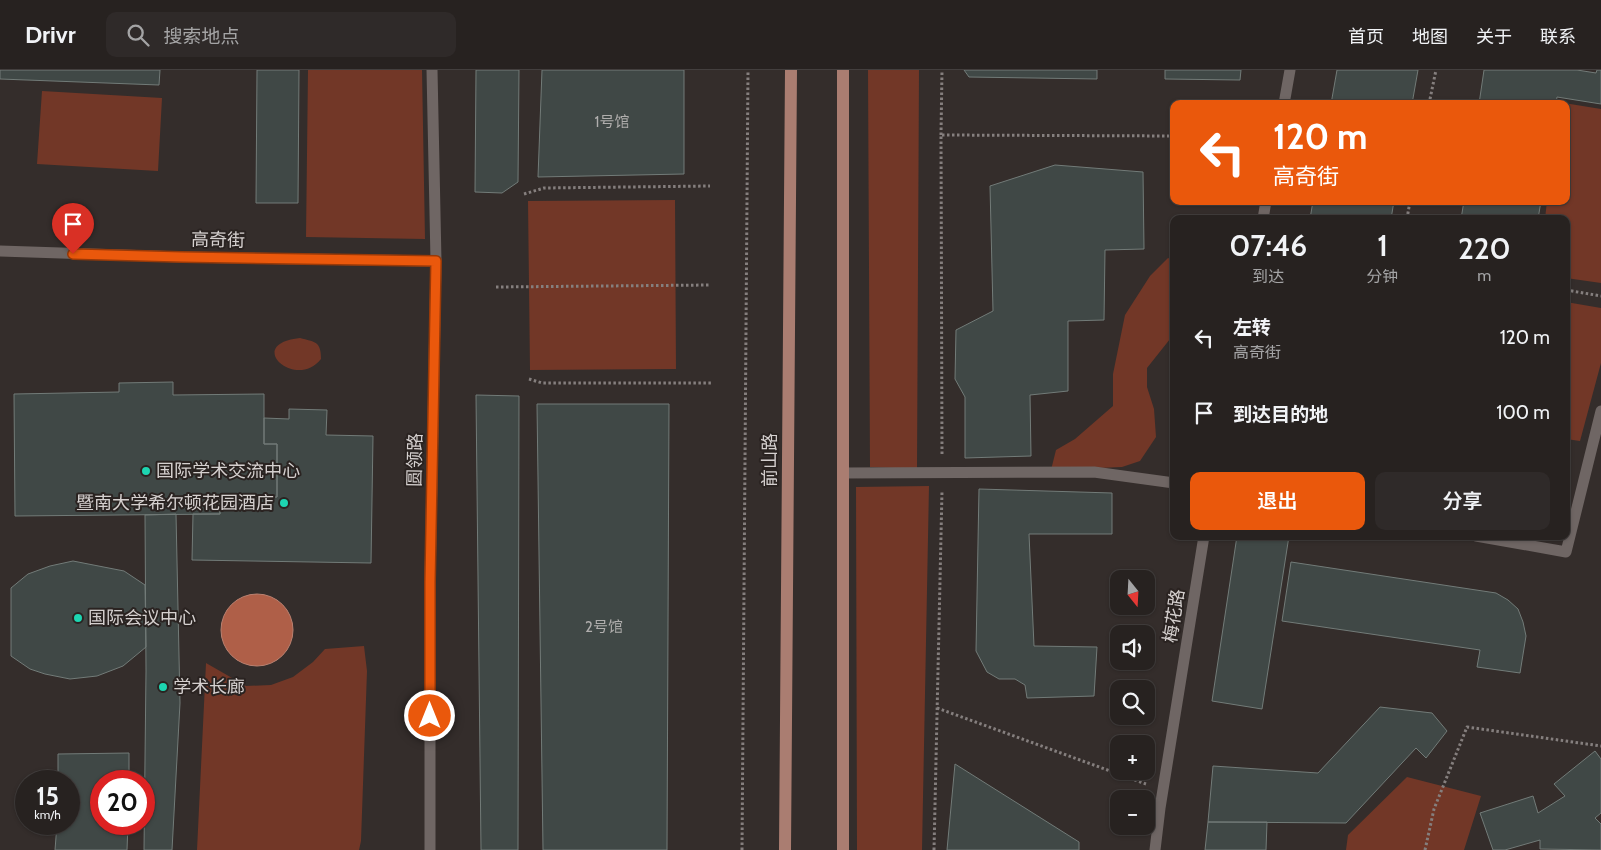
<!DOCTYPE html>
<html lang="zh">
<head>
<meta charset="utf-8">
<style>
	:root { --surface:#272220; --page:#2f2a29; --text:#f1f3f6; --muted:#a4a4a5; --line:#433f3e; --accent:#ea580c }
	body { margin:0; font-family:Cabin,"Noto Sans SC",sans-serif; background:var(--page); color:var(--text); height:100vh; display:flex; flex-direction:column; font-size:19px; white-space:nowrap }
	* { box-sizing:border-box; margin:0 }
	p { font-size:16px; color:var(--muted) }
	.icon { flex:none; width:28px; height:28px; fill:none; stroke:currentColor; stroke-width:2; stroke-linecap:round; stroke-linejoin:round }
	.map { position:relative; flex:1; overflow:hidden }
	.details { position:absolute; left:1170px; top:145px; width:400px; height:325px; display:flex; flex-direction:column; background:var(--surface); border-radius:10px; box-shadow:0 1px 4px #0004,0 0 0 1px var(--line) }
	.details>* { flex:none }
	.banner { position:absolute; left:1170px; top:30px; width:400px; height:105px; border-radius:10px; box-shadow:0 1px 4px #0004,0 0 0 1px var(--line); background:#ea580c; color:#fff; overflow:hidden }
	.needle { width:32px; rotate:162deg }
	.tools { position:absolute; left:1110px; top:500px; display:grid; gap:10px }
	.tools a { display:grid; place-items:center; width:45px; height:45px; border-radius:10px; background:var(--surface); box-shadow:0 1px 4px #0004,0 0 0 1px var(--line); font-size:25px }
	.speed { position:absolute; left:15px; top:700px; display:flex; gap:10px; font-size:25px; font-weight:700; text-align:center }
	.speed>* { display:grid; place-content:center; width:65px; height:65px; border-radius:50%; background:var(--surface); box-shadow:0 1px 4px #0004,0 0 0 1px var(--line); line-height:1 }
	.speed small { font-size:12px; font-weight:400 }
	.speed .limit { border:8px solid #d22; background:#fff; color:#111 }
	.pin { position:absolute; display:grid; place-items:center; width:42px; height:42px; color:#fff; margin:-51px -21px; border-radius:50% 50% 50% 0; rotate:-45deg; box-shadow:0 0 5px #0007 }
	.pin .icon { rotate:45deg }
	.me { position:absolute; width:55px; margin:-28px; rotate:0deg; stroke-linejoin:round; filter:drop-shadow(0 0 4px #0008) }
	.turn { display:flex; align-items:center; gap:18px; height:105px; padding:0 20px; font-size:22px }
	.turn .icon { width:65px; height:65px; stroke-width:2.5 }
	.turn b { display:block; font-size:35px; line-height:42px }
	.eta { display:flex; justify-content:space-evenly; align-items:center; height:85px; text-align:center }
	.eta b { font-size:30px; font-weight:600; line-height:35px }
	.button { display:flex; gap:10px; margin-top:auto; padding:10px 20px }
	.button a { flex:1; height:58px; border-radius:10px; background:var(--accent); color:#fff; font-size:20px; font-weight:600; line-height:58px; text-align:center }
	.button a+a { background:var(--page); color:var(--text) }
	ul { padding:0; list-style:none }
	li { display:flex; align-items:center; gap:15px; height:75px; padding:0 20px }
	li div { flex:1 }
	li b { display:block; font-size:19px }
	li em { font-style:normal }
	header { display:flex; align-items:center; gap:30px; box-sizing:border-box; height:70px; padding:0 25px; background:var(--surface); border-bottom:1px solid var(--line) }
	header strong { font-size:24px }
	nav { display:flex; gap:28px; margin-inline-start:auto; font-size:18px }
	.search { width:350px; height:45px; background:var(--page); display:flex; align-items:center; gap:12px; box-sizing:border-box; padding:0 18px; border-radius:10px; color:var(--muted); font-size:19px }
	.map>svg:first-child { display:block }
	.green { fill:#723727 }
	.water { fill:#af5f48; stroke:#ba8170 }
	.building { fill:#404846; stroke:#727b78 }
	.lines { fill:none; stroke-linecap:round; stroke-linejoin:round }
	.path { stroke:#857f7e; stroke-width:3; stroke-dasharray:2.5 2.5; stroke-linecap:butt }
	.lane { stroke:#6f6664; stroke-width:11 }
	.primary { stroke:#aa7d71; stroke-width:12 }
	.route-casing { stroke:#983908; stroke-width:12 }
	.route { stroke:#ea580c; stroke-width:9 }
	.poi-dot { fill:#1dd5b1; stroke:#2a2321; stroke-width:2 }
	.labels { text-anchor:middle; dominant-baseline:central; stroke-width:4; stroke-linejoin:round; paint-order:stroke }
	.number-label { font-size:15px; fill:#b0aead }
	.street-label { font-size:18px; fill:#d5d0cf; stroke:#2a2321 }
	.poi-label { font-size:18px; fill:#d5d0cf; stroke:#2a2321; text-anchor:start }
</style>
</head>
<body>
<header>
<strong>Drivr</strong>
<div class="search"><svg class="icon" aria-label="search" viewBox="0 0 24 24"><circle cx="10" cy="10" r="6"/><path d="M15 15l6 6"/></svg>搜索地点</div>
<nav><a>首页</a><a>地图</a><a>关于</a><a>联系</a></nav>
</header>
<div class="map">
<svg width="1601" height="780" viewBox="0 0 1601 780">
	<rect width="100%" height="100%" fill="#342d2b"/>
	<path class="green" d="M308 0H422L425 169 306 167Z
		M868 0H919L917 399 870 397Z
		M42 21 162 28 158 101 37 94Z
		M1564 33 1601 39V213L1566 208V149H1545L1547 131H1566V34Z
		M675 130 676 299 530 300 528 131Z
		M1168 188 1174 190V264L1147 298V317L1154 339 1156 367 1140 391 1122 397 1051 400 1056 380 1075 369 1113 336V304L1125 245 1150 206Z
		M1566 232 1601 238V293L1580 371 1566 369Z
		M300 268C315 272 321 271 321 289 296 321 243 274 300 268Z
		M929 416 922 780H857L856 417Z
		M364 576 367 601 361 771 359 780H197L206 593 246 616 271 615 293 607 313 592 325 579Z
		M1407 707 1481 726 1464 780H1346L1348 765Z"/>
	<path class="water" d="M221 560a36 36 0 1 1 72 0a36 36 0 1 1-72 0Z"/>
	<path class="building" d="M0 0H160L159 15 0 9Z
		M257 0H299L298 133H256Z
		M476 0H519L518 112 502 123 475 122Z
		M542 0H684V104L538 107Z
		M964 0H1097V9L969 7Z
		M1165 0H1241L1240 10 1165 9Z
		M1337 0H1418L1412 34H1331Z
		M1484 0H1577L1596 3 1597 0H1601V34L1557 27 1556 34H1479Z
		M1055 95 1143 102 1144 179 1105 180 1104 250 1068 251V321L1030 325 1031 386 965 388V327L955 309 956 260 993 241 990 116Z
		M1313 131H1394L1391 149H1310Z
		M1464 131H1541L1538 149H1461Z
		M173 312V325L264 324V374H277V427L219 428 220 444 15 446 14 324 119 322V313Z
		M476 325 519 326 518 780H481Z
		M537 334H669L667 780H543Z
		M289 339 327 340 326 365 373 366 371 493 192 490 193 444H220L219 428 277 427V374H264V348L289 349Z
		M979 419 1112 423V464H1029L1034 576 1097 577 1094 626 1027 628 1025 615 1015 609H999L987 602 976 581Z
		M176 444 180 633 172 780H144L146 601 145 445Z
		M1237 466H1289L1262 639 1212 631Z
		M73 491 124 501 145 515 146 577 123 596 97 606 70 609 45 604 30 599 11 586V518L28 504 50 496Z
		M1291 492 1496 523 1508 530 1518 539 1523 552 1526 566 1520 603 1477 597 1480 580 1282 551Z
		M1380 637 1432 643 1447 661 1426 688 1416 678 1346 753 1208 752 1213 696 1318 703Z
		M1595 681 1601 689V743L1595 748 1601 754V780L1540 779V770L1505 780H1493L1480 743 1533 726 1538 743 1565 726 1554 714Z
		M129 683V711H101V754H128L127 780H55L57 754H69V711H58V684Z
		M955 694 1079 772V780H947Z
		M1208 752H1267L1266 780H1205Z"/>
	<g class="lines">
		<path class="path" d="M1429 34 1436 0
			M941 65 942 0
			M524 124 544 118 710 116
			M1407 149 1410 131
			M496 217 711 215
			M1566 220 1601 226
			M529 309 542 313H711
			M942 384 941 65 1174 66
			M937 638 1146 714
			M742 780 748 0
			M934 780 942 421
			M1425 780 1434 739 1467 657 1601 676"/>
		<path class="lane" d="M1284 34 1290 0
			M1263 149 1266 131
			M0 181 182 187 436 191
			M843 403 1094 402 1174 413
			M1476 466 1566 482 1601 341
			M430 780V512L436 191 432 0
			M1155 780 1160 738 1204 466"/>
		<path class="primary" d="M843 0V780
			M785 780 791 0"/>
	</g>
	<g class="lines">
		<g class="route-casing">
			<path id="route" d="M73 184 182 187 436 191 430 512V646"/>
		</g>
		<use href="#route" class="route"/>
	</g>
	<g class="poi-dot">
		<circle cx="146" cy="401" r="5"/>
		<circle cx="284" cy="433" r="5"/>
		<circle cx="78" cy="548" r="5"/>
		<circle cx="163" cy="617" r="5"/>
	</g>
	<g class="labels">
		<g class="number-label">
			<text x="612" y="52">1号馆</text>
			<text x="604" y="557">2号馆</text>
		</g>
		<g class="street-label">
			<text transform="translate(218 170) rotate(1)">高奇街</text>
			<text transform="translate(415 390) rotate(-89)">圆领路</text>
			<text transform="translate(770 390) rotate(-90)">前山路</text>
			<text transform="translate(1174 546) rotate(-81)">梅花路</text>
		</g>
		<g class="poi-label">
			<text x="156" y="401">国际学术交流中心</text>
			<text x="274" y="433" text-anchor="end">暨南大学希尔顿花园酒店</text>
			<text x="88" y="548">国际会议中心</text>
			<text x="173" y="617">学术长廊</text>
		</g>
	</g>
</svg>
<div class="tools">
<a><svg class="needle" viewBox="-14 -14 28 28"><path d="M0-13l5 13h-10z" fill="#e53935"/><path d="M0 13l5-13h-10z" fill="#a4a4a5"/></svg></a>
<a><svg class="icon" aria-label="sound" viewBox="0 0 24 24"><path d="M4 9h4l5-4v14l-5-4H4zM17 9q2 3 0 6"/></svg></a>
<a><svg class="icon" aria-label="search" viewBox="0 0 24 24"><circle cx="10" cy="10" r="6"/><path d="M15 15l6 6"/></svg></a>
<a>+</a>
<a>−</a>
</div>
<div class="speed"><div>15<small>km/h</small></div><div class="limit">20</div></div>
<div class="pin" style="left:73px;top:184px;background:#d93025"><svg class="icon" aria-label="arrive" viewBox="0 0 24 24"><path d="M6 21V4h12l-3 4 3 4H6"/></svg></div>
<svg class="me" style="left:430px;top:646px" viewBox="-20 -20 40 40"><circle r="17" fill="#ea580c" stroke="#fff" stroke-width="3"/><path d="M0-11L8 9 0 5-8 9z" fill="#fff"/></svg>
<div class="banner">
<div class="turn"><svg class="icon" aria-label="left" viewBox="0 0 24 24"><path d="M17 20v-9H6M10 6l-5 5 5 5"/></svg><div><b>120 m</b>高奇街</div></div>
</div>
<section class="details">
<div class="eta">
<div><b>07:46</b><p>到达</p></div>
<div><b>1</b><p>分钟</p></div>
<div><b>220</b><p>m</p></div>
</div>
<ul>
<li><svg class="icon" aria-label="left" viewBox="0 0 24 24"><path d="M17 20v-9H6M10 6l-5 5 5 5"/></svg><div><b>左转</b><p>高奇街</p></div><em>120 m</em></li>
<li><svg class="icon" aria-label="arrive" viewBox="0 0 24 24"><path d="M6 21V4h12l-3 4 3 4H6"/></svg><div><b>到达目的地</b></div><em>100 m</em></li>
</ul>
<div class="button"><a>退出</a><a>分享</a></div>
</section>
</div>
</body>
</html>
